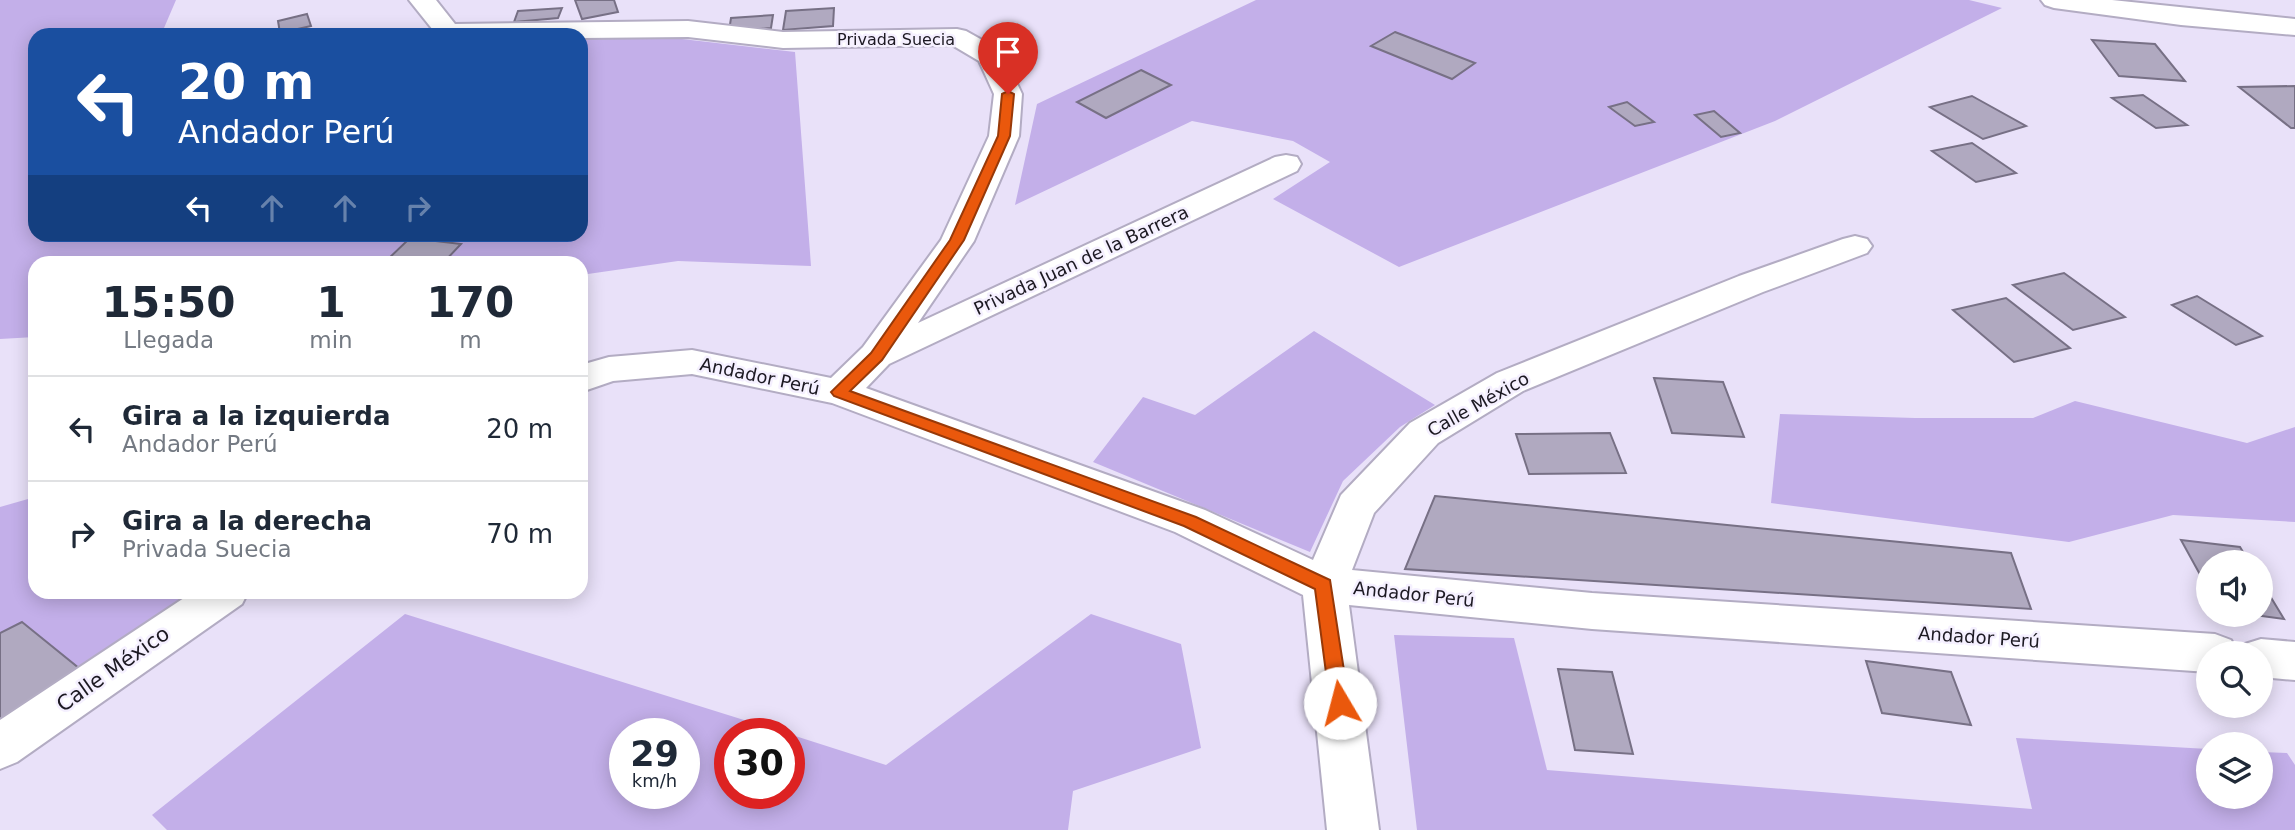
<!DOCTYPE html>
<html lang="es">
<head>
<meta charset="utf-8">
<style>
	:root { --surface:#fff; --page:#f2f2f3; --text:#1f2937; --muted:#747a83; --line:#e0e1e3 }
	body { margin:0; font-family:"DejaVu Sans",sans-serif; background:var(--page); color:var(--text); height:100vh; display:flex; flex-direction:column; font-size:26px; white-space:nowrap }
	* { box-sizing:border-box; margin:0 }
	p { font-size:23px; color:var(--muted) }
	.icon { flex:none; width:38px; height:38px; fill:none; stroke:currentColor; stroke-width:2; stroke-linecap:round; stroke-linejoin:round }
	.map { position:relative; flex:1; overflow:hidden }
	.sheet { position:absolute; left:28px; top:256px; width:560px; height:343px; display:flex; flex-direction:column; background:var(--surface); border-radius:21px; box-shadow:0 4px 18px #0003 }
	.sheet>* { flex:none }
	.top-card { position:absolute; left:28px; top:28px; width:560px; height:214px; border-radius:21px; box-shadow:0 4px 18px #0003; background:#1a4fa0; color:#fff; overflow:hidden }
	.buttons { position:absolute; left:2196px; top:550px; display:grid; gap:14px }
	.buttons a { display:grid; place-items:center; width:77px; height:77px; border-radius:50%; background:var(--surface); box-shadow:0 4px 18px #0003; font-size:35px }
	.speed { position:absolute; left:609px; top:718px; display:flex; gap:14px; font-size:35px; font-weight:700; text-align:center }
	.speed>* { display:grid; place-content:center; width:91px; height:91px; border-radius:50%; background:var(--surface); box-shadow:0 4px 18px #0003; line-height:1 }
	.speed small { font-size:18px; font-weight:400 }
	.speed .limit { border:10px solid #d22; background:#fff; color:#111 }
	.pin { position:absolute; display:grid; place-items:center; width:60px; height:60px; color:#fff; margin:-72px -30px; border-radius:50% 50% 50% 0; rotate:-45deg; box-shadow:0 0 7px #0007 }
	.pin .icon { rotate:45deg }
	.me { position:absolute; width:77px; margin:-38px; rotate:352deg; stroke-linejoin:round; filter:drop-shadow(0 0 5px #0008) }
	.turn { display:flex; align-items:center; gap:24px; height:147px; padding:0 35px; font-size:32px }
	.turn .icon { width:91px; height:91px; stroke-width:2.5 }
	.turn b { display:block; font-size:49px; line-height:60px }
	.lanes { display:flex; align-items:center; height:66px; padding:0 35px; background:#0003; justify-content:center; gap:35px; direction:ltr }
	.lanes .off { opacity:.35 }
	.eta { display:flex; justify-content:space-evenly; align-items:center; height:119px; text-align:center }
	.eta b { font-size:42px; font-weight:800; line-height:49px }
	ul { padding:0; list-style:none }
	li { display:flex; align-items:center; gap:21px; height:105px; padding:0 35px; border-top:2px solid var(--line) }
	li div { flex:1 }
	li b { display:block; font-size:26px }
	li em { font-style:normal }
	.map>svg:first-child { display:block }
	.green { fill:#c3afe9; fill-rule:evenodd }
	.building { fill:#b0a9c0; stroke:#777085; stroke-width:2 }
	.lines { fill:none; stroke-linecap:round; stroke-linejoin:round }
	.minor-casing { stroke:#b3acc3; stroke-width:4 }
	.secondary-casing { stroke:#b3acc3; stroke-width:4 }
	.minor { fill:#fff; fill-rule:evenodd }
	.secondary { fill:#fff; fill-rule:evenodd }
	.route { fill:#ea580c; stroke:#983908; stroke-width:2 }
	.labels { text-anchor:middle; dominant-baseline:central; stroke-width:5; stroke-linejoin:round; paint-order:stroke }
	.far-street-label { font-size:16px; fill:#1c1922; stroke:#f5f0ff }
	.street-label { font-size:18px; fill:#1c1922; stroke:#f5f0ff }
	.near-street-label { font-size:21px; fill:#1c1922; stroke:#f5f0ff }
</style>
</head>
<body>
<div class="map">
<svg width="2295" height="830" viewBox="0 0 2295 830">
	<rect width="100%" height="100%" fill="#e9e1f9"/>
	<path class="green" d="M0 0H176L161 35H35V234H581V39H682L795 52 811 266 678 261 581 275V262H35V337L0 339Z
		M1256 0H1969L2002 8 1775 121 1399 267 1273 199 1330 162 1293 141 1192 121 1015 205 1037 104Z
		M1314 331 1435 405 1400 427 1343 481 1310 552 1093 462 1143 397 1195 415Z
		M2075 401 2247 443 2295 427V522L2173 515 2069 542 1771 503 1780 414 1915 418H2033Z
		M35 497V592H196L80 669 22 622 0 633V507Z
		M405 614 786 733H730V793H789V734L886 765 1091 614 1181 644 1201 748 1073 791 1068 830H167L152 815ZM625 733H684V793H625Z
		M1394 635 1514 638 1547 770 2032 809 2016 738 2208 749V796H2261V752L2287 753 2295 765V830H1417Z"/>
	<path class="building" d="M575 0H614L618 12 582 19Z
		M562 8 558 18 514 22 518 11Z
		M834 8 833 26 783 30 786 11Z
		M307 14 311 26 280 33 278 21Z
		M773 15 771 28 729 31 731 18Z
		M1395 32 1475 63 1452 79 1371 46Z
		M2092 40 2155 44 2185 81 2119 76Z
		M1141 70 1171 85 1106 118 1077 102Z
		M2295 86V128H2291L2239 87Z
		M2143 95 2187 125 2156 128 2112 98Z
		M1972 96 2026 126 1983 139 1930 107Z
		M1627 102 1654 122 1635 126 1609 107Z
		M1714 111 1740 133 1721 137 1695 115Z
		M1972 143 2016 173 1976 182 1932 151Z
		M410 238 461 244 444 262H385Z
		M2064 273 2125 317 2073 330 2013 285Z
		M2197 296 2262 336 2236 345 2172 305Z
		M2006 298 2070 348 2014 362 1953 310Z
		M1654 378 1723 382 1744 437 1672 433Z
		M1610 433 1626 473 1529 474 1516 434Z
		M1435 496 2011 553 2031 609 1405 569Z
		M2181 540 2240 547 2249 562H2208V589Z
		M2261 581 2284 619 2247 614H2261Z
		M22 622 80 669 0 722V633Z
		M1866 661 1951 672 1971 725 1882 713Z
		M1558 669 1612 672 1633 754 1575 750Z"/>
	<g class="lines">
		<g class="minor-casing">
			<path id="minor" d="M409 0H436L455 24 688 21 783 32 957 29 966 31 1000 50 1004 56 1022 94 1019 136 974 241 918 323 1275 157 1286 155 1297 157 1301 164 1297 171 889 364 866 388 1205 510 1313 560 1341 495 1410 423 1497 373 1739 276 1843 239 1855 236 1867 239 1872 246 1867 253 1763 292 1523 391 1438 443 1374 513 1352 570 1592 593 2215 634 2231 640 2238 653H2208V672L1592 629 1349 605 1379 830H1327L1303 595 1175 532 832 403 692 374 613 381 581 392V365L609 357 692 350 831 378 863 347 941 240 989 136 994 94 979 61 952 45 783 48 688 37 581 38V35H437Z
				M193 592H248L242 604 17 762 0 769V720Z
				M2261 639 2295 642V680L2261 677V653H2241L2245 644Z"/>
		</g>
		<g class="secondary-casing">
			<path id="secondary" d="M2041 0H2112L2295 19V35L2181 25 2054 8 2045 5Z"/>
		</g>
		<use href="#minor" class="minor"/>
		<use href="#secondary" class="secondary"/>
	</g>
	<path class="route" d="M1008 91 1014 94 1010 136 964 240 882 360 850 391 1196 517 1330 580 1349 703 1347 709 1340 712 1333 709 1330 703 1315 589 1184 526 834 396 831 392 871 353 950 240 998 136 1002 94Z"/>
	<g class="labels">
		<g class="far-street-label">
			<text x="896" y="39">Privada Suecia</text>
		</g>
		<g class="street-label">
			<text transform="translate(1081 260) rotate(-25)">Privada Juan de la Barrera</text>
			<text transform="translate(760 376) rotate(12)">Andador Perú</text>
			<text transform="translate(1478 404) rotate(-29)">Calle México</text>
			<text transform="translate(1414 594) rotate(6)">Andador Perú</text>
			<text transform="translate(1979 637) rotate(4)">Andador Perú</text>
		</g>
		<g class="near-street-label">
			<text transform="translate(113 669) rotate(-35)">Calle México</text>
		</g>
	</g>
</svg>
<div class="buttons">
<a><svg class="icon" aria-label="sound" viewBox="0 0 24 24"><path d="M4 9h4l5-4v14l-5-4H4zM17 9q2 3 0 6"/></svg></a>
<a><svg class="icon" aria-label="search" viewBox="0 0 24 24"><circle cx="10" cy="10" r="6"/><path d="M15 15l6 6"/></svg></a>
<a><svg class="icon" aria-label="layers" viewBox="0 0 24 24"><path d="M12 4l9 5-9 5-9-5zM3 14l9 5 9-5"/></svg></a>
</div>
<div class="speed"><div>29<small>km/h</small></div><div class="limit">30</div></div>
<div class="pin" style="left:1008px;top:94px;background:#d93025"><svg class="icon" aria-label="arrive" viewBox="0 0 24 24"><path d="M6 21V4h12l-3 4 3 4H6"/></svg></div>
<svg class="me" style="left:1340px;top:703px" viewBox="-20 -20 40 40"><circle r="19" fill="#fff"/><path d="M0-13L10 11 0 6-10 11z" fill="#ea580c"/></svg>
<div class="top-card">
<div class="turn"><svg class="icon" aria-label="left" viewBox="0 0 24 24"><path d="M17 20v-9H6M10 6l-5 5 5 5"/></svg><div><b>20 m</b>Andador Perú</div></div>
<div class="lanes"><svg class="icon" aria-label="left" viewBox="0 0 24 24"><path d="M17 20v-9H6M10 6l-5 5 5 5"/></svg><svg class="icon off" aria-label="ahead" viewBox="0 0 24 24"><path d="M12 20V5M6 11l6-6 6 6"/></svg><svg class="icon off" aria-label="ahead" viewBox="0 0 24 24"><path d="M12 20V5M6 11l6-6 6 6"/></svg><svg class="icon off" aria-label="right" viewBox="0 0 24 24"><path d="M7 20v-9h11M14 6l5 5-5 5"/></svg></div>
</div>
<section class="sheet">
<div class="eta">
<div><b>15:50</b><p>Llegada</p></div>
<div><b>1</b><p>min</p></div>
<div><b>170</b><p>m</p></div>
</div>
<ul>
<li><svg class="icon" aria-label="left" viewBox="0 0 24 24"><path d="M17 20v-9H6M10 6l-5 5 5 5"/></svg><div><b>Gira a la izquierda</b><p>Andador Perú</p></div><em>20 m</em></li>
<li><svg class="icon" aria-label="right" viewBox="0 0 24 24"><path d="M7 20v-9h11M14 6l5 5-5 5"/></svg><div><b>Gira a la derecha</b><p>Privada Suecia</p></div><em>70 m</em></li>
</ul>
</section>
</div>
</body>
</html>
